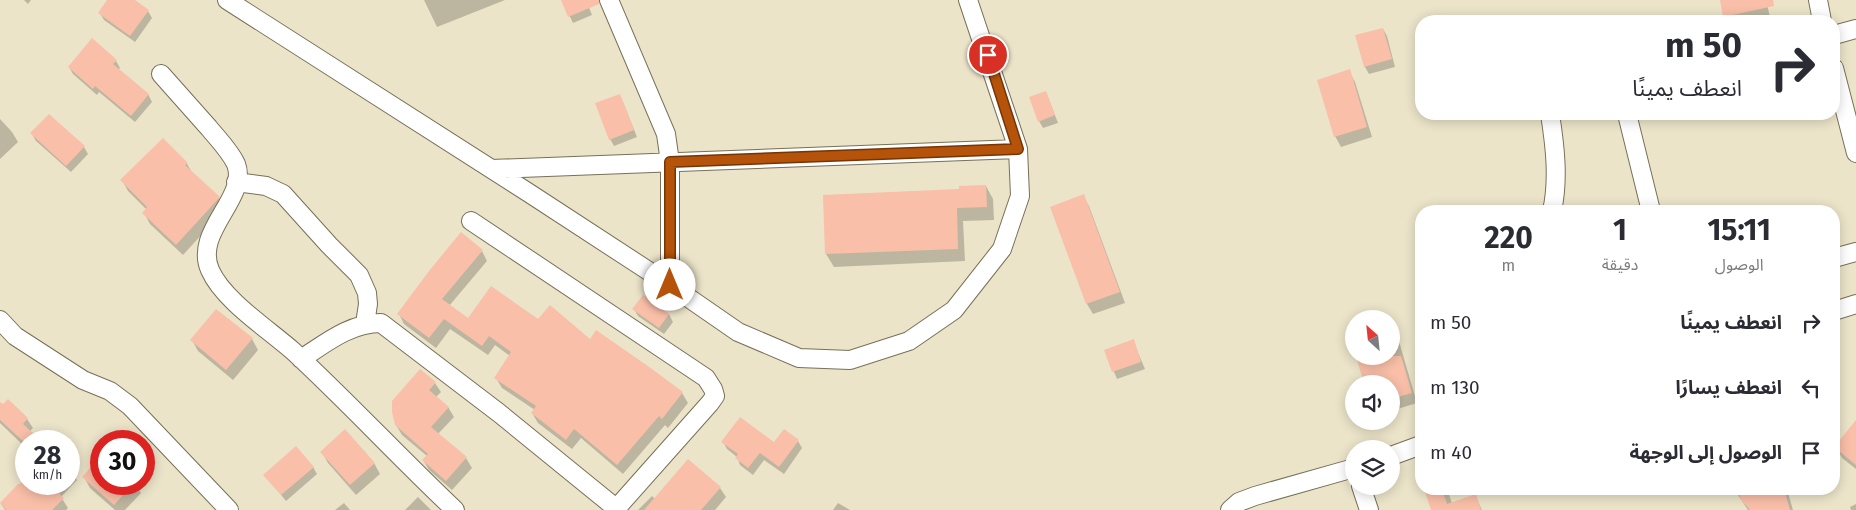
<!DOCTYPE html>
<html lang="ar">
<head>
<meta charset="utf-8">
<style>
	:root { --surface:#fff; --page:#f2f2f3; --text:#2b2b33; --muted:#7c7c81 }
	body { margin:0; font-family:"Fira Sans","Noto Sans Arabic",sans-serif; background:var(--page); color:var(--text); direction:rtl; height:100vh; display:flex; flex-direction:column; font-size:19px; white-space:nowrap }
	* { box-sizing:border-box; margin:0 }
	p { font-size:16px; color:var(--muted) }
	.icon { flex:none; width:28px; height:28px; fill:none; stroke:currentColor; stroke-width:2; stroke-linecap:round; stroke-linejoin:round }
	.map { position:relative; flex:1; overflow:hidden; direction:ltr }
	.sheet { position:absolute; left:1415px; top:205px; width:425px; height:290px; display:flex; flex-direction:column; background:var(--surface); border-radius:20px; box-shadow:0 2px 12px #0003; direction:rtl }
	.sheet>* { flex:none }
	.banner { position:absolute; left:1415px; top:15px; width:425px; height:105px; border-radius:20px; box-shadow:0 2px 12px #0003; direction:rtl; background:#fff; color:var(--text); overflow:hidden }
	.needle { width:32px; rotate:333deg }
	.buttons { position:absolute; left:1345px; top:310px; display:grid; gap:10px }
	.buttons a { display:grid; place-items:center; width:55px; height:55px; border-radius:50%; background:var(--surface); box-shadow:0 2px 12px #0003; font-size:25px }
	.speed { position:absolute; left:15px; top:430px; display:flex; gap:10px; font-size:25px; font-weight:700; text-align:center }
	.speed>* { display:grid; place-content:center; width:65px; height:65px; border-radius:50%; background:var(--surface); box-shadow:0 2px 12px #0003; line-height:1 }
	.speed small { font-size:12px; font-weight:400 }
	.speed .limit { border:8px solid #d22; background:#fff; color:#111 }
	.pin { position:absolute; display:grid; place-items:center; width:42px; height:42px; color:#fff; margin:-21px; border:2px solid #fff; border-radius:50%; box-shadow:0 1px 5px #0007 }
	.me { position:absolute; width:55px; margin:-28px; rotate:0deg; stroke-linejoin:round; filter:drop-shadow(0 0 4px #0008) }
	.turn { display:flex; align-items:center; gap:18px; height:105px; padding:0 15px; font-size:22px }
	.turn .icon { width:65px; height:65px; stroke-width:2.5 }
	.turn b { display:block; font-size:35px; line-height:42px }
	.eta { display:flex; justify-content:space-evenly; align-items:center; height:85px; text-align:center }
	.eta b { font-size:30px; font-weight:700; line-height:35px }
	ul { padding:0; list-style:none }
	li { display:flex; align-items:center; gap:15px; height:65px; padding:0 15px }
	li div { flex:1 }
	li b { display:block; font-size:19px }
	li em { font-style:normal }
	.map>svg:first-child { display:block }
	.shadow { fill:#0003 }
	.building { fill:#f9bfa8 }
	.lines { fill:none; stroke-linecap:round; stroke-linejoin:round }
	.minor-casing { stroke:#777058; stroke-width:20 }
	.minor { stroke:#fff; stroke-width:18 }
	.route-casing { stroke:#753606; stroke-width:12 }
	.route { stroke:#b45309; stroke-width:9 }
</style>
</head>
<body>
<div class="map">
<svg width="1856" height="510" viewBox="0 0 1856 510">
	<rect width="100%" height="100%" fill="#ebe4c9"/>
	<path class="shadow" d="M24 0H31L28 4Z
		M109 0H133L148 11 152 18 135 42 104 20 100 13Z
		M424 0H505L437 27Z
		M562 0H586L592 15 573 23Z
		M1721 0H1766L1770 17 1751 21H1727Z
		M1383 29 1387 36 1395 67 1369 74 1365 67 1357 36Z
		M116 61 120 68 118 70 148 94 152 102 135 122 99 92 97 95 73 74 69 67Z
		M1349 71 1355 82 1372 137 1341 147 1335 136Z
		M1046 92 1058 123 1043 128 1039 121Z
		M623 102 637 137 614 146 610 139Z
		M0 119 12 132 18 142 0 159Z
		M32 134 84 147 88 154 71 172 36 141Z
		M163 140 187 164 193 174 219 198 225 209 183 255 150 224 144 213 147 210 128 191 122 180Z
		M986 186 993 199 994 220 963 221 965 261 834 267 826 254 961 190Z
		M1083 196 1089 206 1125 303 1093 314 1087 304 1052 207Z
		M482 251 487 261 449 306 468 320 538 321 590 340 682 393 688 403 668 428 665 425 623 474 581 438 572 449 538 423 532 413 535 410 502 388 496 378 510 356 495 345 488 355 450 329 436 348 404 324 399 314Z
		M634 309 669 314 673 322 664 334 638 316Z
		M1391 323 1396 331 1417 403 1391 411Z
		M252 339 258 350 233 380 198 351 192 340Z
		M1133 341 1145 369 1117 379 1105 350Z
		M435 383 441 392 436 397 448 407 454 417 438 434 466 458 472 468 452 490 429 470 423 460 427 456 402 435 396 425Z
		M8 401 27 419 33 428 30 431 40 441H26V448L0 423V404L3 406Z
		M1856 422V469L1842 458 1836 447Z
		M784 431 798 441 802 448 784 474 764 460 753 475 740 465 737 457 727 449 723 442 775 444Z
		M322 452 374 463 380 474 356 495 328 463Z
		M101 457V484H135L141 493 125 510H115L90 488 84 477Z
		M1421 462V476L1417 463Z
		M313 467 317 474 286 501 265 475Z
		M69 468 77 480 61 497 68 508 66 510H5L1 504 21 483 29 490 35 484H69Z
		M720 488 726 497 715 510H638L652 496 655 499Z
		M1426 489H1447L1452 503 1475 495 1482 510H1433Z
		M1734 489H1787L1793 510H1748Z
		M418 497 431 510H405Z
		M344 503 350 510H335Z
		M838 503 850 510H833Z
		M1856 504V510H1851L1850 507Z"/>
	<path class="building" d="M107 0H135L149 10 130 36 98 13Z
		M561 0H599V4L568 17Z
		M1720 0H1773L1774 6 1723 17Z
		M1383 28 1392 59 1364 67 1355 35Z
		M92 38 117 60 113 64 149 94 131 116 95 86 93 89 68 67Z
		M1350 69 1367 127 1334 137 1317 80Z
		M1046 91 1055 115 1038 122 1029 97Z
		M620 94 634 130 609 140 595 103Z
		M49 114 85 146 66 166 30 133Z
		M163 138 188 163 185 165 220 197 176 245 142 213 147 207 120 180Z
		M986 185 987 207 957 208 958 249 825 254 823 195 959 189V186Z
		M1084 194 1120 292 1086 304 1050 207Z
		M461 232 483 250 442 299 468 318 491 286 538 319 550 305 590 339 596 330 652 369 683 392 662 419 659 416 617 465 574 429 566 440 531 413 536 406 494 378 511 352 489 336 482 346 444 319 429 338 397 314 429 271Z
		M643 295 669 314 659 328 632 309Z
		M216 309 253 338 226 370 190 340Z
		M1134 339 1141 362 1112 372 1104 350Z
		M1356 356H1401L1412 393 1391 399V384H1364Z
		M420 369 436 382 429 390 449 407 431 427 467 457 446 481 422 460 428 454 395 425 392 412V401Z
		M8 399 28 418 23 424 42 441H23L0 420V402L3 404Z
		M740 417 774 442 784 429 799 440 779 467 760 453 748 468 735 458 738 454 721 442Z
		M1856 420V465L1834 447Z
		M345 429 375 463 350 485 320 452Z
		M296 446 314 467 281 495 263 475Z
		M101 456V484H133L114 505 82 477Z
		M688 459 721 487 701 510H644Z
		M18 484H49L64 498 52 510H6L0 503Z
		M1424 489H1442L1447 504 1476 494 1481 510H1431Z
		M1738 489H1784L1790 510H1750L1741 500Z"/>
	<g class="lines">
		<g class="minor-casing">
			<path id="minor" d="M227 0 529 193 670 285 738 332 799 358 850 360 909 341 954 310 1002 249 1020 196 1018 149 968 0
				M609 0 666 134 670 162V285
				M1818 0 1822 21
				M1834 35 1856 29
				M1834 68 1856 153
				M161 74C177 92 193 110 209 128 218 139 230 151 236 164 249 198 193 231 210 270 223 300 268 329 293 351 349 403 400 458 455 510
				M1550 114C1555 146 1559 179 1552 211
				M1627 114 1651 211
				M492 169 1018 149
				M236 182 266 186 283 194 329 245 359 275 367 293 368 304 365 324
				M471 221 706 378 713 389 715 396 710 403 615 510
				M1834 258 1856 252
				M1834 311 1856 304
				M0 320 15 336 83 380 110 391 130 406 229 510
				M301 359C326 343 350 323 381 323L499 413 617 509
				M1391 456 1421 445
				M1361 486 1369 510
				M1230 510 1239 502 1255 496 1354 468"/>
		</g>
		<use href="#minor" class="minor"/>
	</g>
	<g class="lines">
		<g class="route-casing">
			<path id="route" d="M670 285V162L1018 149 988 55"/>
		</g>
		<use href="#route" class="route"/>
	</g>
</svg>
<div class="buttons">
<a><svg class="needle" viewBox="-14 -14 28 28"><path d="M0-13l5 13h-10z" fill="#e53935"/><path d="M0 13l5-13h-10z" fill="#7c7c81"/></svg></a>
<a><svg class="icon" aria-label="sound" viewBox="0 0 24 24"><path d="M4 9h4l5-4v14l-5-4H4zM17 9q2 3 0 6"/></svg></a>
<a><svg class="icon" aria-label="layers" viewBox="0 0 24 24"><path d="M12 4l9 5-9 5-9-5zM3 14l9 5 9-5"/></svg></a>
</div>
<div class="speed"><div>28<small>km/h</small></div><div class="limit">30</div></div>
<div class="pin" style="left:988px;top:55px;background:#d93025"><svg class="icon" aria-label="arrive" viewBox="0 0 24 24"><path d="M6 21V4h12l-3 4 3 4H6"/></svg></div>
<svg class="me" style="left:670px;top:285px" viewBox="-20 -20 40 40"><circle r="19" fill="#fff"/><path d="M0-13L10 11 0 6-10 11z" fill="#b45309"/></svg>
<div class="banner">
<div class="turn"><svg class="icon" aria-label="right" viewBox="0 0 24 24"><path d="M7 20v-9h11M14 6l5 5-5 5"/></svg><div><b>50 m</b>انعطف يمينًا</div></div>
</div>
<section class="sheet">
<div class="eta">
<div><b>15:11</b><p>الوصول</p></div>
<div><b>1</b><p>دقيقة</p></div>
<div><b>220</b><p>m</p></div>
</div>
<ul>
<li><svg class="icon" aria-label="right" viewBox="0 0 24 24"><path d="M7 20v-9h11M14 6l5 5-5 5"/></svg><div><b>انعطف يمينًا</b></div><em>50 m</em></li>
<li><svg class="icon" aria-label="left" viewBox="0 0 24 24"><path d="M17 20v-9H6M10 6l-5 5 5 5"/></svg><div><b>انعطف يسارًا</b></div><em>130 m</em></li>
<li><svg class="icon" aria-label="arrive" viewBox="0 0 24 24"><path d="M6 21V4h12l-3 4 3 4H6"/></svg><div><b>الوصول إلى الوجهة</b></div><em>40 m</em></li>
</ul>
</section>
</div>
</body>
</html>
